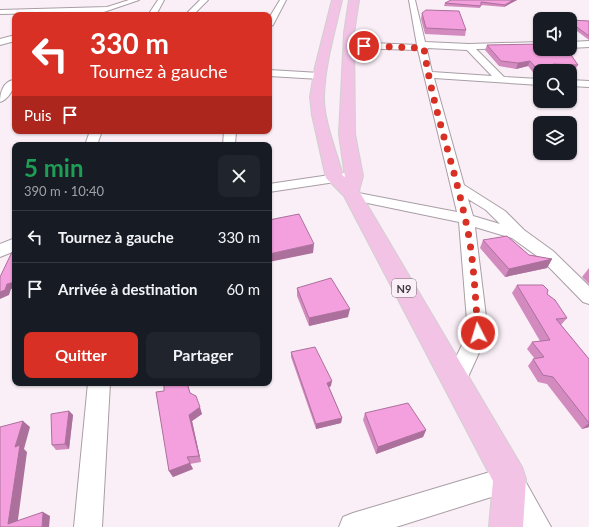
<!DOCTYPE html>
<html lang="fr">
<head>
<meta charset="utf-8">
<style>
	:root { --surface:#171b24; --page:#20242c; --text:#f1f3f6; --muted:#9ea1a6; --line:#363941; --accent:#d93025 }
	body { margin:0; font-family:Lato,sans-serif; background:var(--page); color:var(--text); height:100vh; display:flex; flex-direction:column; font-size:15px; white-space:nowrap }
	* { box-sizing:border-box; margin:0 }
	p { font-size:13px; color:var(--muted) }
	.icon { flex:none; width:22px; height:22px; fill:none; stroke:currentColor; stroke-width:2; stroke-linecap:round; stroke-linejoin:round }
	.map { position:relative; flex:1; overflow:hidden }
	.drawer { position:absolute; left:12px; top:142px; width:260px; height:244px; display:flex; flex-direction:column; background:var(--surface); border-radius:8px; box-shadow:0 1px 3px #0004 }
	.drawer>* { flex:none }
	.banner { position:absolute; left:12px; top:12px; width:260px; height:122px; border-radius:8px; box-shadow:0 1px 3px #0004; background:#d93025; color:#fff; overflow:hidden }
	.tools { position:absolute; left:533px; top:12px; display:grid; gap:8px }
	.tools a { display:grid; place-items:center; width:44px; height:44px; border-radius:8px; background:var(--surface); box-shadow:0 1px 3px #0004; font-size:20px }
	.pin { position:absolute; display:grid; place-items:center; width:34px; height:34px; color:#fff; margin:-17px; border:2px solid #fff; border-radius:50%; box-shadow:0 1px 4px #0007 }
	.me { position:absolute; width:44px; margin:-22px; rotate:355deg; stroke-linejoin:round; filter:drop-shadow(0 0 3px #0008) }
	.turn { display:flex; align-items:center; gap:14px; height:84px; padding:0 12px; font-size:18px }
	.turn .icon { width:52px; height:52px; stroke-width:2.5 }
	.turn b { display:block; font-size:28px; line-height:34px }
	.then { display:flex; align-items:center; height:38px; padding:0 12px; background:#0003; gap:8px; font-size:15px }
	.round { display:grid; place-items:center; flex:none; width:42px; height:42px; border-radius:8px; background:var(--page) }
	.head { display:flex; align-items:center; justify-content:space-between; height:68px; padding:0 12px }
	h1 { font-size:24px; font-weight:700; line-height:30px; color:#1e9e55 }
	.primary-button { display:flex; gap:8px; margin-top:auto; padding:8px 12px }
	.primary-button a { flex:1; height:46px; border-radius:8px; background:var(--accent); color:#fff; font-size:16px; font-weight:700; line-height:46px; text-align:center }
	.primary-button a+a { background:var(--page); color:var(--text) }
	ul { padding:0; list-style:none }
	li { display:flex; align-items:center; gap:12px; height:52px; padding:0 12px; border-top:1px solid var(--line) }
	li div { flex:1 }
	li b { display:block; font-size:15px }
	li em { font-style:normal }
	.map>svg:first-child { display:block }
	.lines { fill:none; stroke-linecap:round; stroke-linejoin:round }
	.minor-casing { stroke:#a99ea5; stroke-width:2 }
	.highway-casing { stroke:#d1cfd0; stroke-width:2 }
	.minor { fill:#fff; fill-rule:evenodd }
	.highway { fill:#f3c3e5; fill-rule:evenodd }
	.wall { fill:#d28abf }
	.shaded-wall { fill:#ab709b }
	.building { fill:#f4a0de; stroke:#ab709b }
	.route { stroke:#d93025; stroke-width:7; stroke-dasharray:0 12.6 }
	.labels { text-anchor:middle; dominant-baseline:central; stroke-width:3.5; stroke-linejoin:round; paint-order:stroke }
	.shield { fill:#faeff7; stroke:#767074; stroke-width:1 }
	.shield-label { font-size:11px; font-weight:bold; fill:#3e393c }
</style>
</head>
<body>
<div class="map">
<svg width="589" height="527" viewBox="0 0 589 527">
	<rect width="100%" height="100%" fill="#faeff7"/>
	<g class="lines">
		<g class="minor-casing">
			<path id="minor" d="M129 0H139L98 14 95 12 0 14V10L107 7Z
				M158 0H164L156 15H148Z
				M200 0H208L193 15H185Z
				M280 0H286L273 25 269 27V18Z
				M409 0H415L425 42 469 44 540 42V48L476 49 504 77 540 79V85L434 78 464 185 505 211 524 230 553 251 589 286V304L583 302 541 259 512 238 475 227 488 333 463 388 455 391 447 388 444 381 468 333 459 222 353 200 348 199 346 196 348 193 353 192 457 212 418 50 349 48 345 45 349 42 417 45ZM428 48 467 50 492 76 432 72 427 50ZM468 199 486 210 500 224 473 216Z
				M15 35V41L0 45V39Z
				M589 41V47L570 48V42Z
				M269 70 320 73 325 76 320 79 269 76Z
				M13 80H15C15 88 8 100 0 102 0 93 3 82 13 80Z
				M570 80 589 81V87L570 86Z
				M90 131H102L97 145H85Z
				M224 131H236L235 145H223Z
				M350 172 355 173 357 176 355 179 269 192V184Z
				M15 238V251L0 257V244Z
				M88 383H110L102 527H74Z
				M510 466 519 470 551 527H522L504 493 396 527H339L343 517 353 513Z"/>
		</g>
		<g class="highway-casing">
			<path id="highway" d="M332 0H342C335 31 325 64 324 96 323 119 337 153 343 176L345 177 339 134 344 33 349 0H359L354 33 355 134 363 176 359 191 522 467 526 479 523 527H489L493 481 344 196 326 178 312 115 310 97 315 67Z"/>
		</g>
		<use href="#minor" class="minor"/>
		<use href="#highway" class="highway"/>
	</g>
	<path class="wall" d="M451 0H517L504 7 481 5 480 8 444 6 445 3Z
		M422 13 466 30 465 36 425 34 421 19Z
		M570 20 589 21V40L570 26Z
		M487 45 540 49 578 65 575 70H559L560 71H540V76H536L528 66 516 69 499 66 485 50Z
		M483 240 529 255 552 259 547 268 505 277 480 248Z
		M589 268V284L582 277Z
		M517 285 547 294 567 318 561 325 589 359V427L582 429 547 384 538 382 528 366 533 359H535L527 349 532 342 540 341 512 293Z
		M297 288 348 317 309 326 297 296Z
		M291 352 331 386 329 387 342 418 341 423 316 429 291 357Z
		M164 383H188L190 393 202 414 192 421 201 462 190 464 193 469 173 477 169 471 164 391Z
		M69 411 73 415 69 449 56 450 52 445Z
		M365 413 426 430 423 437 376 454 363 420Z"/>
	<path class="shaded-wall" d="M513 0H517L504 7 505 5Z
		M530 61 528 66 516 69 518 63Z
		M314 244 313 253 269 262V254Z
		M552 259 547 268 505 277 509 269Z
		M15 282V288L11 289 9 295 0 299V292L7 284Z
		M350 309 348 317 309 326V318Z
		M332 381 331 386 327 388V383Z
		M200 407 202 414 192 421 201 462 199 456 189 415Z
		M69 411 73 415 69 449 65 444Z
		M342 418 341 423 316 429V424Z
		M23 421 30 427 24 449 27 452 17 527 8 524 15 447Z
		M589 423V427L582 429Z
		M426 430 423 437 376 454 378 447Z
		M187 457 193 469 173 477 169 471Z
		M43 512 50 516 49 527H42Z"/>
	<path class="building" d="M451 0H513L505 5 481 2V6L445 3Z
		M426 10 459 11 466 30 426 28 422 13Z
		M570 20 589 21V36L570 22Z
		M539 44 540 46V49H567L578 65 553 64 560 71 538 70 530 61 518 63 501 61 487 45Z
		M299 214 314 244 269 254V220Z
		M507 236 529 255 552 259 509 269 483 240Z
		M12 252H15V282L7 284 5 290 0 292V277Z
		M331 278 350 309 309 318 297 288Z
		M517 285H543L548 290 547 294 555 300 567 318 556 319 589 359V423L553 377 543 375 533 359 544 357 532 342 550 340Z
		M315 347 332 381 327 383 342 418 316 424 291 352Z
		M164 383H187L190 393 196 396 200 407 189 415 199 456 187 457 190 463 169 471 156 392 164 391Z
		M408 403 426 430 378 447 365 413Z
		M69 411 65 444 52 445 51 414Z
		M23 421 15 447 20 445 8 524 43 512 42 527H0V427Z"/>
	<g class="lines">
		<path class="route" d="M364 46 424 48C432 106 453 161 465 218 474 255 475 295 478 333"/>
	</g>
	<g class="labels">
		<rect class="shield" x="392" y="279" width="24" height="18" rx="3"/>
		<g class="shield-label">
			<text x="404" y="288">N9</text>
		</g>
	</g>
</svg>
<div class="tools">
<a><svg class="icon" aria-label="sound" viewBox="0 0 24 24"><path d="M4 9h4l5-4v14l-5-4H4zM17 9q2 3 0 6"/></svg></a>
<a><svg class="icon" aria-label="search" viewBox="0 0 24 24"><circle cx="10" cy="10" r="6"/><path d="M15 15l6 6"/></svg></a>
<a><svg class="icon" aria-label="layers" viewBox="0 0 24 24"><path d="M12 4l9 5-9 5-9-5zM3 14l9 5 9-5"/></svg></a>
</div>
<div class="pin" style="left:364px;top:46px;background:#d93025"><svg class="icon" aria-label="arrive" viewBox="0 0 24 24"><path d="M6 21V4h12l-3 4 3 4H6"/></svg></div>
<svg class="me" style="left:478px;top:333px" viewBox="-20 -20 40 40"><circle r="17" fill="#d93025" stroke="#fff" stroke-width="3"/><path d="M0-11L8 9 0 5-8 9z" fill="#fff"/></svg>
<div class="banner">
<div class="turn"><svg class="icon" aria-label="left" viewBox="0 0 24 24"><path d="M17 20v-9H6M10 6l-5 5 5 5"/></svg><div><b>330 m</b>Tournez à gauche</div></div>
<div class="then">Puis<svg class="icon" aria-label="arrive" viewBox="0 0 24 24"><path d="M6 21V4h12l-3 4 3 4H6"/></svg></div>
</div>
<section class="drawer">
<div class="head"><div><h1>5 min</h1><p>390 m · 10:40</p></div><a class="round"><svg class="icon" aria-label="close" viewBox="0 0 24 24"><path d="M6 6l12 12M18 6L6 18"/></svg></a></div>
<ul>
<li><svg class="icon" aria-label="left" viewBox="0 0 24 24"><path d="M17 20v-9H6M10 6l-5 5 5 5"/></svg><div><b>Tournez à gauche</b></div><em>330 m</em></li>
<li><svg class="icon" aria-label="arrive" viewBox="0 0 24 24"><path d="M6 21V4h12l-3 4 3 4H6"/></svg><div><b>Arrivée à destination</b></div><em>60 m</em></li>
</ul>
<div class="primary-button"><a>Quitter</a><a>Partager</a></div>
</section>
</div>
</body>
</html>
